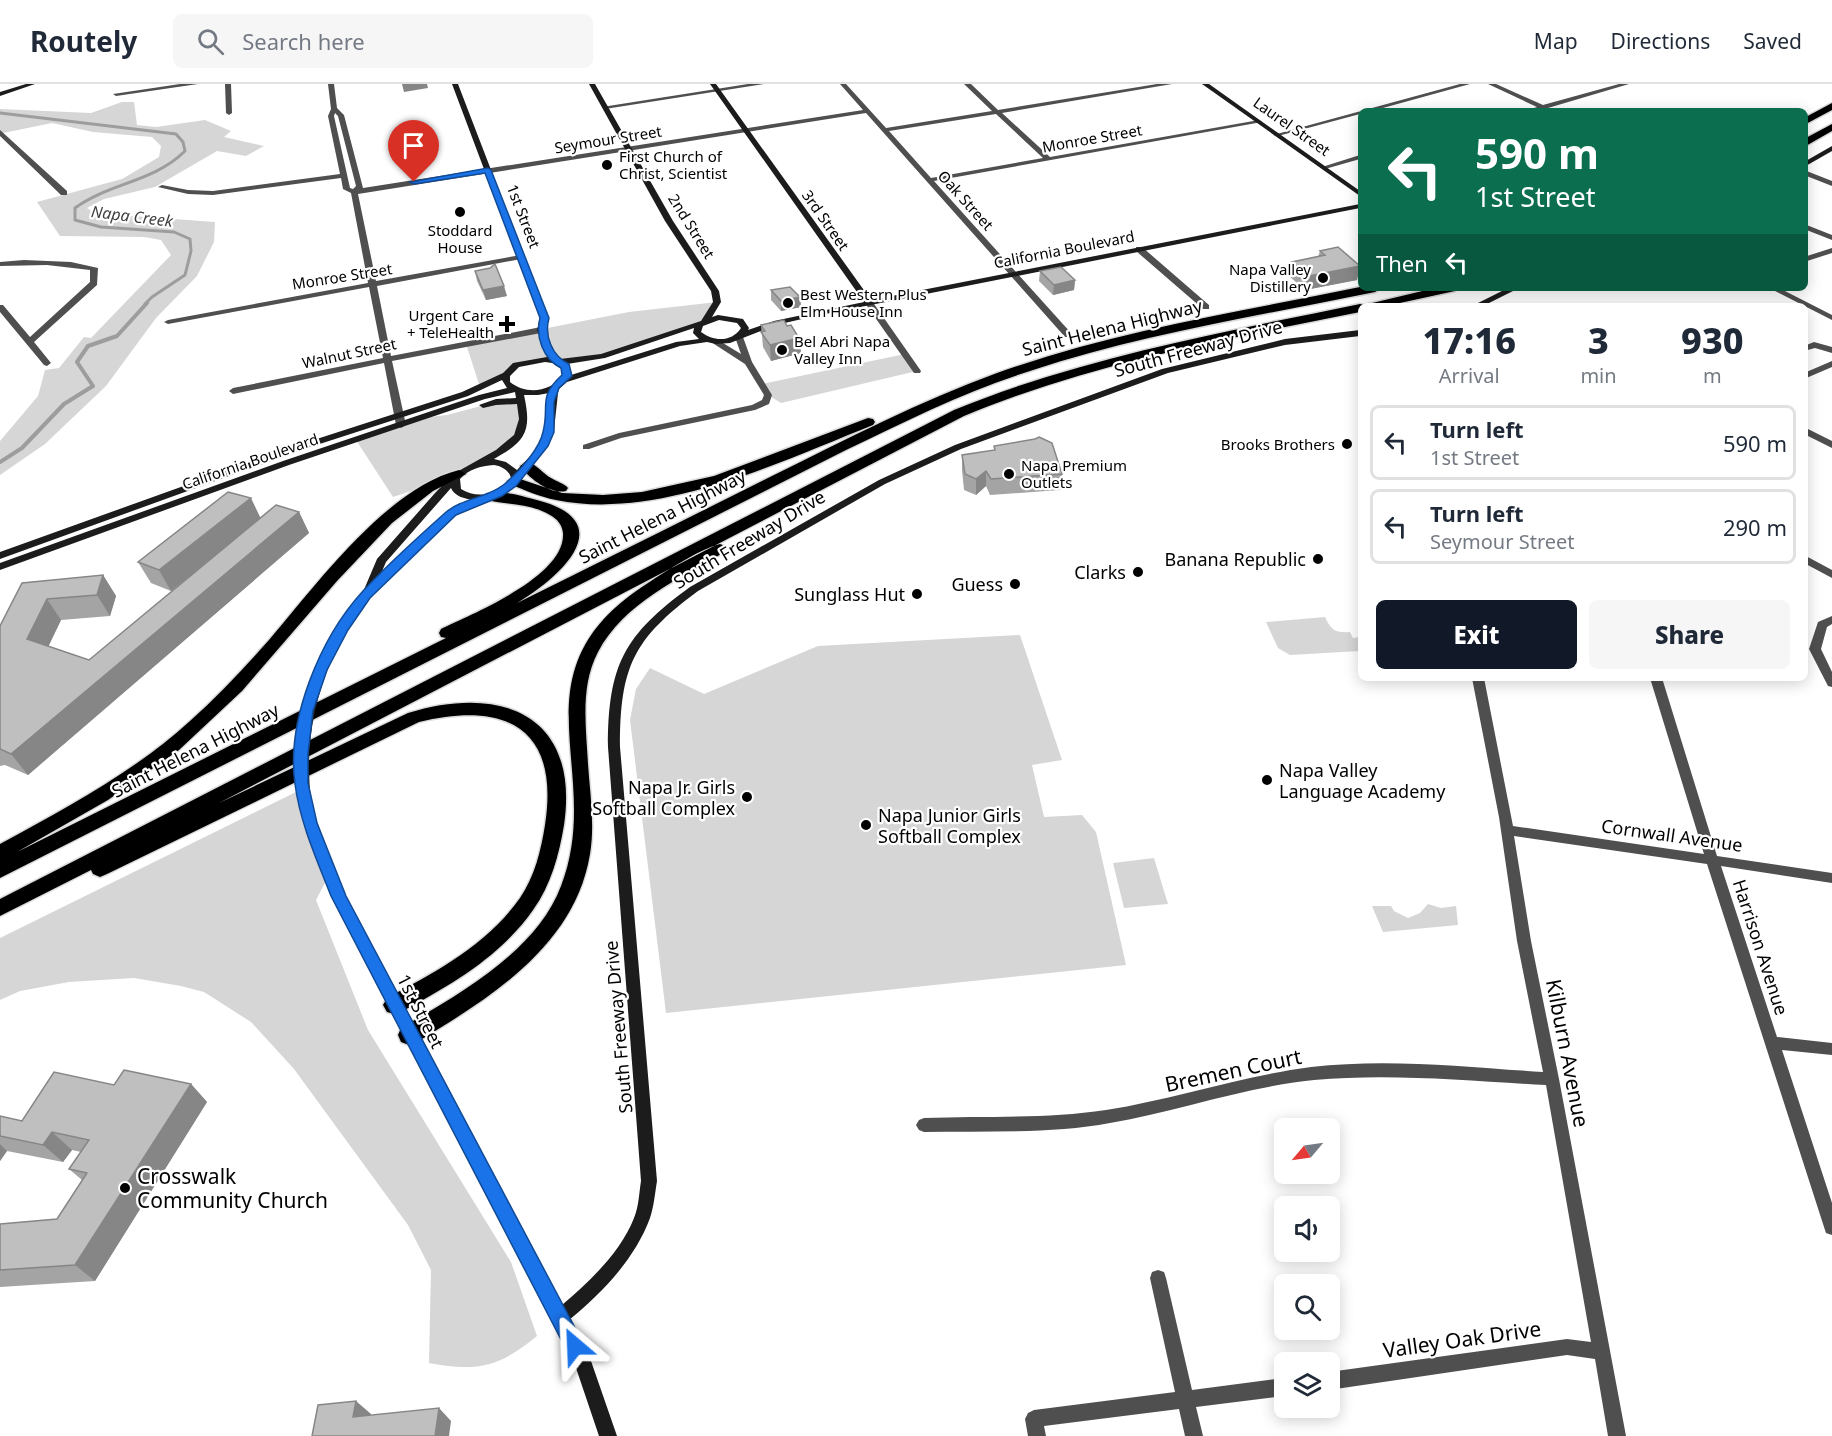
<!DOCTYPE html>
<html lang="en">
<head>
<meta charset="utf-8">
<style>
	:root { --surface:#fff; --page:#f6f6f7; --text:#1f2937; --muted:#747a83; --line:#e0e1e3; --accent:#111827 }
	body { margin:0; font-family:"Noto Sans",sans-serif; background:var(--page); color:var(--text); height:100vh; display:flex; flex-direction:column; font-size:22px; white-space:nowrap }
	* { box-sizing:border-box; margin:0 }
	p { font-size:20px; color:var(--muted) }
	.icon { flex:none; width:33px; height:33px; fill:none; stroke:currentColor; stroke-width:2; stroke-linecap:round; stroke-linejoin:round }
	.map { position:relative; flex:1; overflow:hidden }
	.side { position:absolute; left:1358px; top:219px; width:450px; height:378px; display:flex; flex-direction:column; background:var(--surface); border-radius:9px; box-shadow:0 3px 15px #0003 }
	.side>* { flex:none }
	.top-card { position:absolute; left:1358px; top:24px; width:450px; height:183px; border-radius:9px; box-shadow:0 3px 15px #0003; background:#0b6e4f; color:#fff; overflow:hidden }
	.needle { width:39px; rotate:241deg }
	.fabs { position:absolute; left:1274px; top:1034px; display:grid; gap:12px }
	.fabs a { display:grid; place-items:center; width:66px; height:66px; border-radius:9px; background:var(--surface); box-shadow:0 3px 15px #0003; font-size:30px }
	.pin { position:absolute; display:grid; place-items:center; width:51px; height:51px; color:#fff; margin:-62px -26px; border-radius:50% 50% 50% 0; rotate:-45deg; box-shadow:0 0 6px #0007 }
	.pin .icon { rotate:45deg }
	.me { position:absolute; width:66px; margin:-33px; rotate:334deg; stroke-linejoin:round; filter:drop-shadow(0 0 4px #0008) }
	.turn { display:flex; align-items:center; gap:21px; height:126px; padding:0 18px; font-size:27px }
	.turn .icon { width:78px; height:78px; stroke-width:2.5 }
	.turn b { display:block; font-size:42px; line-height:51px }
	.then { display:flex; align-items:center; height:57px; padding:0 18px; background:#0003; gap:12px; font-size:22px }
	.eta { display:flex; justify-content:space-evenly; align-items:center; height:102px; text-align:center }
	.eta b { font-size:36px; font-weight:800; line-height:42px }
	.action { display:flex; gap:12px; margin-top:auto; padding:12px 18px }
	.action a { flex:1; height:69px; border-radius:9px; background:var(--accent); color:#fff; font-size:24px; font-weight:800; line-height:69px; text-align:center }
	.action a+a { background:var(--page); color:var(--text) }
	ul { padding:0; list-style:none }
	li { display:flex; align-items:center; gap:18px; height:75px; margin:0 12px 9px; padding:0 6px; border:3px solid var(--line); border-radius:9px }
	li div { flex:1 }
	li b { display:block; font-size:22px }
	li em { font-style:normal }
	header { display:flex; align-items:center; gap:36px; box-sizing:border-box; height:84px; padding:0 30px; background:var(--surface); border-bottom:2px solid var(--line) }
	header strong { font-size:28px }
	nav { display:flex; gap:33px; margin-inline-start:auto; font-size:21px }
	.search { width:420px; height:54px; background:var(--page); display:flex; align-items:center; gap:15px; box-sizing:border-box; padding:0 21px; border-radius:9px; color:var(--muted); font-size:22px }
	.map>svg:first-child { display:block }
	.green { fill:#d6d6d6 }
	.lines { fill:none; stroke-linecap:round; stroke-linejoin:round }
	.stream-far1 { stroke:#9d9d9d; stroke-width:3 }
	.stream { stroke:#9d9d9d; stroke-width:4 }
	.highway-casing { stroke:#dbdbdb; stroke-width:3 }
	.street { fill:#4f4f4f; fill-rule:evenodd }
	.secondary { fill:#1c1c1c; fill-rule:evenodd }
	.highway { fill:#000; fill-rule:evenodd }
	.secondary-bridge { stroke:#1c1c1c; stroke-width:12 }
	.wall { fill:#a4a4a4 }
	.shaded-wall { fill:#868686 }
	.building { fill:#bfbfbf; stroke:#868686; stroke-width:1.5 }
	.route { fill:#1a73e8; stroke:#114b97; stroke-width:1.5 }
	.poi-dot { fill:#000; stroke:#fff; stroke-width:2 }
	.labels { text-anchor:middle; dominant-baseline:central; stroke-width:4.5; stroke-linejoin:round; paint-order:stroke }
	.far-street-label { font-size:15px; fill:#000; stroke:#fff }
	.far-poi-label { font-size:15px; fill:#000; stroke:#fff; text-anchor:start }
	.far-water-label { font-size:16px; font-style:italic; fill:#3e3e3e; stroke:#fff }
	.street-label { font-size:18px; fill:#000; stroke:#fff }
	.poi-label { font-size:18px; fill:#000; stroke:#fff; text-anchor:end }
	.near-street-label { font-size:21px; fill:#000; stroke:#fff }
	.near-poi-label { font-size:21px; fill:#000; stroke:#fff; text-anchor:start }
</style>
</head>
<body>
<header>
<strong>Routely</strong>
<div class="search"><svg class="icon" aria-label="search" viewBox="0 0 24 24"><circle cx="10" cy="10" r="6"/><path d="M15 15l6 6"/></svg>Search here</div>
<nav><a>Map</a><a>Directions</a><a>Saved</a></nav>
</header>
<div class="map">
<svg width="1832" height="1352" viewBox="0 0 1832 1352">
	<rect width="100%" height="100%" fill="#fff"/>
	<path class="green" d="M122 18H134L137 41 156 43 205 36 231 47 224 53 264 62 246 72 217 67 155 103 104 115 87 124 105 137 132 132 215 138 214 158 197 192 156 234 106 302 45 360 0 391V357L38 312 45 286 59 284 84 253 91 254 171 171 161 156 144 153 60 152 37 118 122 95 159 73 161 62 152 53 93 48 52 39 3 49 0 48V25L91 29Z
		M717 218 704 237 602 272 576 277 525 278 480 303 466 260 629 228Z
		M905 270 917 287 781 319 768 311 762 300Z
		M520 317 523 324 510 362 438 398 393 413 356 356 421 334 447 331 496 318Z
		M1325 533C1331 546 1335 549 1350 548L1353 554 1360 553V567L1290 571 1278 564 1266 538Z
		M1020 551 1062 676 1032 681 1044 733 1082 731 1096 748 1126 881 666 929 630 636 636 605 650 584 704 610 818 562Z
		M302 705 329 791 316 816 368 946 511 1178 537 1252C499 1283 478 1288 429 1279L431 1186 408 1141 294 985 251 938 204 908 181 902 134 894 69 898 20 907 0 916V854Z
		M1154 774 1168 820 1124 824 1113 779Z
		M1428 820 1441 824 1456 822 1458 841 1383 848 1372 822H1391L1394 827 1408 834 1420 829Z"/>
	<g class="lines">
		<path class="stream-far1" d="M0 29 176 50 183 58 185 67C154 98 109 99 75 124V136L101 143 174 148 190 155 191 167 185 191 152 213 145 220"/>
		<path class="stream" d="M0 378 22 364 64 320 93 302 77 278 88 262 117 252 147 219"/>
		<g class="highway-casing">
			<path id="highway" d="M1832 19V26L1804 41V34Z
				M1832 40V47L1804 63V55Z
				M1360 203 1381 204 1375 208C1259 232 1142 250 1030 287 966 307 906 337 846 366L0 794V777L3 776 0 777V760C66 724 134 688 190 637 218 612 244 584 269 556 316 501 387 404 459 386L466 390 433 407 392 439 337 497 242 607 179 666 108 716 17 768 446 554 441 553 439 549 441 545C474 529 566 492 563 449 562 440 557 435 550 431 530 419 508 421 487 416L485 413 487 410C501 406 519 411 533 415 623 436 562 492 517 519 602 477 688 434 774 391 847 355 920 317 997 289 1114 247 1239 228 1360 203Z
				M1435 204H1457L1455 207 1386 222H1360V228C1227 255 1090 279 964 332L219 719 408 629C502 600 580 631 564 741 559 771 551 801 533 826 500 873 451 901 401 928L394 930 387 928 383 921 387 914C436 888 487 861 520 814 535 792 541 766 545 741 560 644 506 617 419 638L107 790 100 793 93 790 91 786 0 832V815L954 326C1083 273 1224 248 1360 220L1364 221Z
				M868 334 873 335 875 338 873 341C780 378 658 437 556 416 540 413 525 406 509 400L507 397 514 393 562 409 603 411 642 408 714 392Z
				M527 378C537 380 543 390 551 394 557 398 564 399 568 404L566 407C550 411 529 394 520 382Z
				M720 460 725 462 728 465 725 468C680 494 624 519 598 568 580 602 586 642 588 680 590 710 595 740 590 770 575 862 490 914 417 958L409 961 401 958 398 951 401 944C458 911 537 867 561 802 606 686 508 588 648 499 668 486 698 466 720 460Z"/>
		</g>
		<path class="street" d="M180 0H198L116 12 113 10Z
			M225 0H231L232 29 229 31 226 29Z
			M328 0H334L337 24 344 31 363 104 863 26 840 0H846L886 44 992 27 964 0H971L998 26 1157 0H1172L1002 29 1050 73 1259 36 1262 38 934 97 1071 249V253H1065L866 29 358 110 376 197 521 171 525 173 521 175 377 202 391 272 541 243 545 246 541 249 392 277 406 341 401 344 396 341 384 279 233 310 229 307 233 304 383 274 369 203 168 240 164 238 168 236 368 199 351 109 343 105 341 94 213 111 188 110 158 103 162 101 188 106 213 107 340 90 328 32 331 25ZM335 29 338 32 356 102 353 105 350 104 334 32ZM996 30 1043 74 931 94 889 47Z
			M748 0H764L605 25 602 23Z
			M1460 0H1470L1372 27H1360V30L1278 52 1273 51Z
			M1488 0H1496L1543 21 1619 0H1629L1548 24 1547 25 1525 27 1537 23Z
			M0 46 67 107V111H61L0 52Z
			M1360 71V75L1325 85 1322 83Z
			M1804 86 1832 97V102L1804 91Z
			M1804 140 1832 151V156L1804 145Z
			M1136 163H1142L1209 221V225H1203L1136 167Z
			M1832 164V169L1804 178V173Z
			M24 176 71 178 98 184 97 201 34 258 51 279 47 282 44 281 0 228V221H3L30 253 90 198V186L47 181 0 182V178Z
			M1769 204H1779L1832 231V236Z
			M866 217H872L921 287 920 289H914L865 219Z
			M739 250 743 253 752 278 772 311 769 320 755 326 621 354 589 365H583V361L619 349 752 321 762 316 764 311 745 280 711 258 718 256 741 270 735 253Z
			M1814 258 1832 263V269L1815 264 1804 267V262Z
			M1832 277V283L1804 295V289Z
			M1804 343 1832 357V364L1804 350Z
			M1804 471 1832 486V494L1804 479Z
			M1832 532V540L1827 543 1821 565 1832 588V603L1828 602 1809 565 1818 538Z
			M1472 594H1484L1513 742 1704 770 1650 594H1662L1717 772 1832 789V799L1721 782 1777 953 1832 959V971L1782 966 1832 1119V1151L1826 1149 1824 1143 1707 780 1514 752 1531 857 1559 995 1626 1352H1608L1595 1275 1567 1271 1329 1306V1288L1567 1255 1591 1258 1546 1001C1469 997 1392 989 1314 996 1245 1003 1178 1027 1110 1039 1052 1050 983 1047 924 1048L919 1046 916 1041 919 1036 924 1034C984 1032 1046 1035 1106 1026 1175 1015 1242 992 1311 983 1388 974 1466 983 1543 988L1517 857 1499 733Z
			M1158 1186 1164 1188 1166 1194 1192 1306 1284 1294V1312L1196 1323 1203 1352H1185L1179 1325 1044 1342 1046 1352H1028L1025 1335 1028 1329 1034 1326 1175 1308 1150 1194 1152 1188Z"/>
		<path class="secondary" d="M26 0H35L0 12V8Z
			M452 0H458L548 234 545 246 557 274 560 275 601 270 701 237 713 218 711 207 665 137 589 0H595L673 137 719 207 721 218 712 233 718 231 743 235 749 244 748 246 774 237 864 218 710 0H716L871 216 1360 120V124L815 232 776 241 730 259 716 260 707 258 680 262 567 298 559 305 558 309 554 346 549 358 536 377 520 393 514 403 500 413 456 431 370 513 347 545 330 577 326 578 320 574 338 541 363 508 377 475 435 409 455 389 496 366 514 351 519 335 517 320 496 321 483 324 479 321 496 315 516 314 515 308 485 315 289 381 0 486V479L283 377 479 311 507 304 502 296 468 312 298 367 0 475V468L292 363 462 308 503 289 513 279 547 273 537 246 540 234ZM719 236 737 239 741 244C732 258 714 258 701 248L703 242ZM694 244 693 249 699 255 676 258 571 291 567 280 605 274ZM545 278C555 279 563 281 563 292 550 308 526 311 510 298V292L519 283ZM549 309 543 352 534 368 517 386 506 378 494 375C526 357 532 347 524 311H538ZM494 381C501 382 509 386 511 394 498 410 479 416 461 405L460 395C469 385 480 382 494 381ZM451 404C454 412 465 415 473 416L448 427 380 492 386 478Z
			M1202 0H1209L1360 107V112Z
			M1832 62V67L1804 83V78Z
			M1508 204H1519L1483 222H1472Z
			M1360 246V252L1285 261 1168 289 961 365 885 400 698 507C633 555 620 583 620 663L657 1097C655 1109 654 1122 650 1134 635 1175 602 1209 569 1236L591 1277 617 1352H599L575 1281 331 812 300 724 302 721H310L312 724 344 811 562 1221C589 1198 621 1168 634 1134 639 1122 639 1109 641 1097L608 663C608 581 624 551 690 503L879 396 955 361 1162 285 1285 255Z"/>
		<use href="#highway" class="highway"/>
		<path class="secondary-bridge" d="M306 724C298 671 305 623 326 574"/>
	</g>
	<path class="wall" d="M1320 167 1360 181 1357 196 1305 206 1289 192 1292 178 1318 173Z
		M475 187 507 212 486 216 477 197Z
		M1040 187 1075 196 1074 206 1053 211 1039 197Z
		M771 206 800 213 801 223 781 227 771 216Z
		M761 241 787 242 799 254 801 269 771 277 763 263Z
		M994 362 1062 390 1060 406 990 411 986 402 976 411 964 406 962 386V371L994 366Z
		M299 428 309 449 28 691 5 681 0 682V542L22 499 103 491 116 512 110 532 61 536 48 562 89 576 214 473 171 507 151 499 138 478 261 434Z
		M191 1000 207 1018 95 1197 0 1203V1140L57 1135 82 1096 69 1085 81 1068 72 1066 63 1078 7 1067 0 1077V1032L22 1037 114 1001Z"/>
	<path class="shaded-wall" d="M402 0H427L428 4 404 8Z
		M1360 182 1357 196 1305 206 1309 192Z
		M1075 196 1074 206 1053 211 1054 201Z
		M504 202 507 212 486 216 483 206Z
		M800 213 801 223 781 227V217Z
		M799 254 801 269 771 277 770 261Z
		M986 387V402L976 411V395Z
		M251 414 261 435 171 507 159 486Z
		M299 428 309 449 28 691 11 670Z
		M103 491 116 512 110 532 97 511Z
		M47 515 61 536 42 576 27 555Z
		M191 1000 207 1018 95 1197 75 1181Z
		M52 1048 72 1066 63 1078 43 1061Z
		M0 1060 7 1067 0 1077Z
		M356 1317 371 1330 368 1345 353 1333Z
		M439 1324 451 1337 449 1352H435Z"/>
	<path class="building" d="M1338 163 1360 182 1309 192 1292 178 1325 171 1320 167Z
		M495 180 504 202 483 206 475 187 490 184Z
		M1061 183 1075 196 1054 201 1040 187Z
		M790 203 800 213 781 217 771 206Z
		M784 236 787 242 791 241 799 254 770 261 761 248 765 247 761 241Z
		M1039 353 1052 359 1062 390 991 395 986 387 976 395 965 390 962 371 995 366 994 362 1035 355Z
		M228 408 251 414 159 486 138 478Z
		M276 421 299 428 11 670 0 665V542L22 499 103 491 97 511 47 515 27 555 89 576Z
		M124 986 191 1000 75 1181 0 1186V1140L57 1135 87 1089 69 1085 89 1056 52 1048 43 1061 0 1052V1032L22 1037 54 988 114 1001Z
		M356 1317 353 1333 439 1324 435 1352H312L318 1321Z"/>
	<path class="route" d="M488 84 491 86 549 234C544 252 552 272 569 280L572 292 559 304 554 318V348L548 362 516 402 502 412 456 431 370 514 348 546 327 586 313 627 308 670V699L317 739 346 812 581 1255 584 1262 581 1269 575 1272 568 1269 331 812C317 776 300 739 295 700 286 636 320 554 363 507 388 480 417 454 445 429 463 413 492 414 509 396 521 385 540 364 543 348 550 321 537 314 562 291L561 284C543 275 535 252 540 234L485 89 414 100 410 98Z"/>
	<g class="poi-dot">
		<circle cx="607" cy="81" r="6"/>
		<circle cx="460" cy="128" r="6"/>
		<circle cx="1323" cy="194" r="6"/>
		<circle cx="788" cy="219" r="6"/>
		<path d="M504 231h6v6h6v6h-6v6h-6v-6h-6v-6h6z"/>
		<circle cx="782" cy="266" r="6"/>
		<circle cx="1347" cy="360" r="6"/>
		<circle cx="1009" cy="390" r="6"/>
		<circle cx="1318" cy="475" r="6"/>
		<circle cx="1138" cy="488" r="6"/>
		<circle cx="1015" cy="500" r="6"/>
		<circle cx="917" cy="510" r="6"/>
		<circle cx="1267" cy="696" r="6"/>
		<circle cx="747" cy="713" r="6"/>
		<circle cx="866" cy="741" r="6"/>
		<circle cx="125" cy="1104" r="6"/>
	</g>
	<g class="labels">
		<g class="far-street-label">
			<text transform="translate(1292 42) rotate(35)">Laurel Street</text>
			<text transform="translate(1092 54) rotate(-10)">Monroe Street</text>
			<text transform="translate(608 55) rotate(-9)">Seymour Street</text>
			<text transform="translate(966 116) rotate(48)">Oak Street</text>
			<text transform="translate(524 132) rotate(69)">1st Street</text>
			<text transform="translate(826 136) rotate(55)">3rd Street</text>
			<text transform="translate(692 142) rotate(58)">2nd Street</text>
			<text transform="translate(1064 165) rotate(-11)">California Boulevard</text>
			<text transform="translate(342 192) rotate(-9)">Monroe Street</text>
			<text transform="translate(349 269) rotate(-12)">Walnut Street</text>
			<text transform="translate(250 377) rotate(-19)">California Boulevard</text>
		</g>
		<g class="far-poi-label">
			<text x="619" y="72">First Church of<tspan x="619" dy="17">Christ, Scientist</tspan></text>
			<text x="460" y="146" text-anchor="middle">Stoddard<tspan x="460" dy="17">House</tspan></text>
			<text x="1311" y="185" text-anchor="end">Napa Valley<tspan x="1311" dy="17">Distillery</tspan></text>
			<text x="800" y="210">Best Western Plus<tspan x="800" dy="17">Elm House Inn</tspan></text>
			<text x="494" y="231" text-anchor="end">Urgent Care<tspan x="494" dy="17">+ TeleHealth</tspan></text>
			<text x="794" y="257">Bel Abri Napa<tspan x="794" dy="17">Valley Inn</tspan></text>
			<text x="1335" y="360" text-anchor="end">Brooks Brothers</text>
			<text x="1021" y="381">Napa Premium<tspan x="1021" dy="17">Outlets</tspan></text>
		</g>
		<g class="far-water-label">
			<text transform="translate(132 132) rotate(7)">Napa Creek</text>
		</g>
		<g class="street-label">
			<text transform="translate(1112 243) rotate(-14)">Saint Helena Highway</text>
			<text transform="translate(1198 264) rotate(-15)">South Freeway Drive</text>
			<text transform="translate(662 432) rotate(-27)">Saint Helena Highway</text>
			<text transform="translate(749 455) rotate(-31)">South Freeway Drive</text>
			<text transform="translate(195 666) rotate(-27)">Saint Helena Highway</text>
			<text transform="translate(1672 751) rotate(8)">Cornwall Avenue</text>
			<text transform="translate(1761 863) rotate(72)">Harrison Avenue</text>
			<text transform="translate(421 927) rotate(63)">1st Street</text>
			<text transform="translate(618 943) rotate(-95)">South Freeway Drive</text>
		</g>
		<g class="poi-label">
			<text x="1306" y="475">Banana Republic</text>
			<text x="1126" y="488">Clarks</text>
			<text x="1003" y="500">Guess</text>
			<text x="905" y="510">Sunglass Hut</text>
			<text x="1279" y="686" text-anchor="start">Napa Valley<tspan x="1279" dy="21">Language Academy</tspan></text>
			<text x="735" y="703">Napa Jr. Girls<tspan x="735" dy="21">Softball Complex</tspan></text>
			<text x="878" y="731" text-anchor="start">Napa Junior Girls<tspan x="878" dy="21">Softball Complex</tspan></text>
		</g>
		<g class="near-street-label">
			<text transform="translate(1568 969) rotate(79)">Kilburn Avenue</text>
			<text transform="translate(1233 986) rotate(-12)">Bremen Court</text>
			<text transform="translate(1462 1255) rotate(-8)">Valley Oak Drive</text>
		</g>
		<g class="near-poi-label">
			<text x="137" y="1092">Crosswalk<tspan x="137" dy="24">Community Church</tspan></text>
		</g>
	</g>
</svg>
<div class="fabs">
<a><svg class="needle" viewBox="-14 -14 28 28"><path d="M0-13l5 13h-10z" fill="#e53935"/><path d="M0 13l5-13h-10z" fill="#747a83"/></svg></a>
<a><svg class="icon" aria-label="sound" viewBox="0 0 24 24"><path d="M4 9h4l5-4v14l-5-4H4zM17 9q2 3 0 6"/></svg></a>
<a><svg class="icon" aria-label="search" viewBox="0 0 24 24"><circle cx="10" cy="10" r="6"/><path d="M15 15l6 6"/></svg></a>
<a><svg class="icon" aria-label="layers" viewBox="0 0 24 24"><path d="M12 4l9 5-9 5-9-5zM3 14l9 5 9-5"/></svg></a>
</div>
<div class="pin" style="left:414px;top:98px;background:#d93025"><svg class="icon" aria-label="arrive" viewBox="0 0 24 24"><path d="M6 21V4h12l-3 4 3 4H6"/></svg></div>
<svg class="me" style="left:575px;top:1262px" viewBox="-20 -20 40 40"><path d="M0-17L14 15 0 8-14 15z" fill="#1a73e8" stroke="#fff" stroke-width="4"/></svg>
<div class="top-card">
<div class="turn"><svg class="icon" aria-label="left" viewBox="0 0 24 24"><path d="M17 20v-9H6M10 6l-5 5 5 5"/></svg><div><b>590 m</b>1st Street</div></div>
<div class="then">Then<svg class="icon" aria-label="left" viewBox="0 0 24 24"><path d="M17 20v-9H6M10 6l-5 5 5 5"/></svg></div>
</div>
<section class="side">
<div class="eta">
<div><b>17:16</b><p>Arrival</p></div>
<div><b>3</b><p>min</p></div>
<div><b>930</b><p>m</p></div>
</div>
<ul>
<li><svg class="icon" aria-label="left" viewBox="0 0 24 24"><path d="M17 20v-9H6M10 6l-5 5 5 5"/></svg><div><b>Turn left</b><p>1st Street</p></div><em>590 m</em></li>
<li><svg class="icon" aria-label="left" viewBox="0 0 24 24"><path d="M17 20v-9H6M10 6l-5 5 5 5"/></svg><div><b>Turn left</b><p>Seymour Street</p></div><em>290 m</em></li>
</ul>
<div class="action"><a>Exit</a><a>Share</a></div>
</section>
</div>
</body>
</html>
